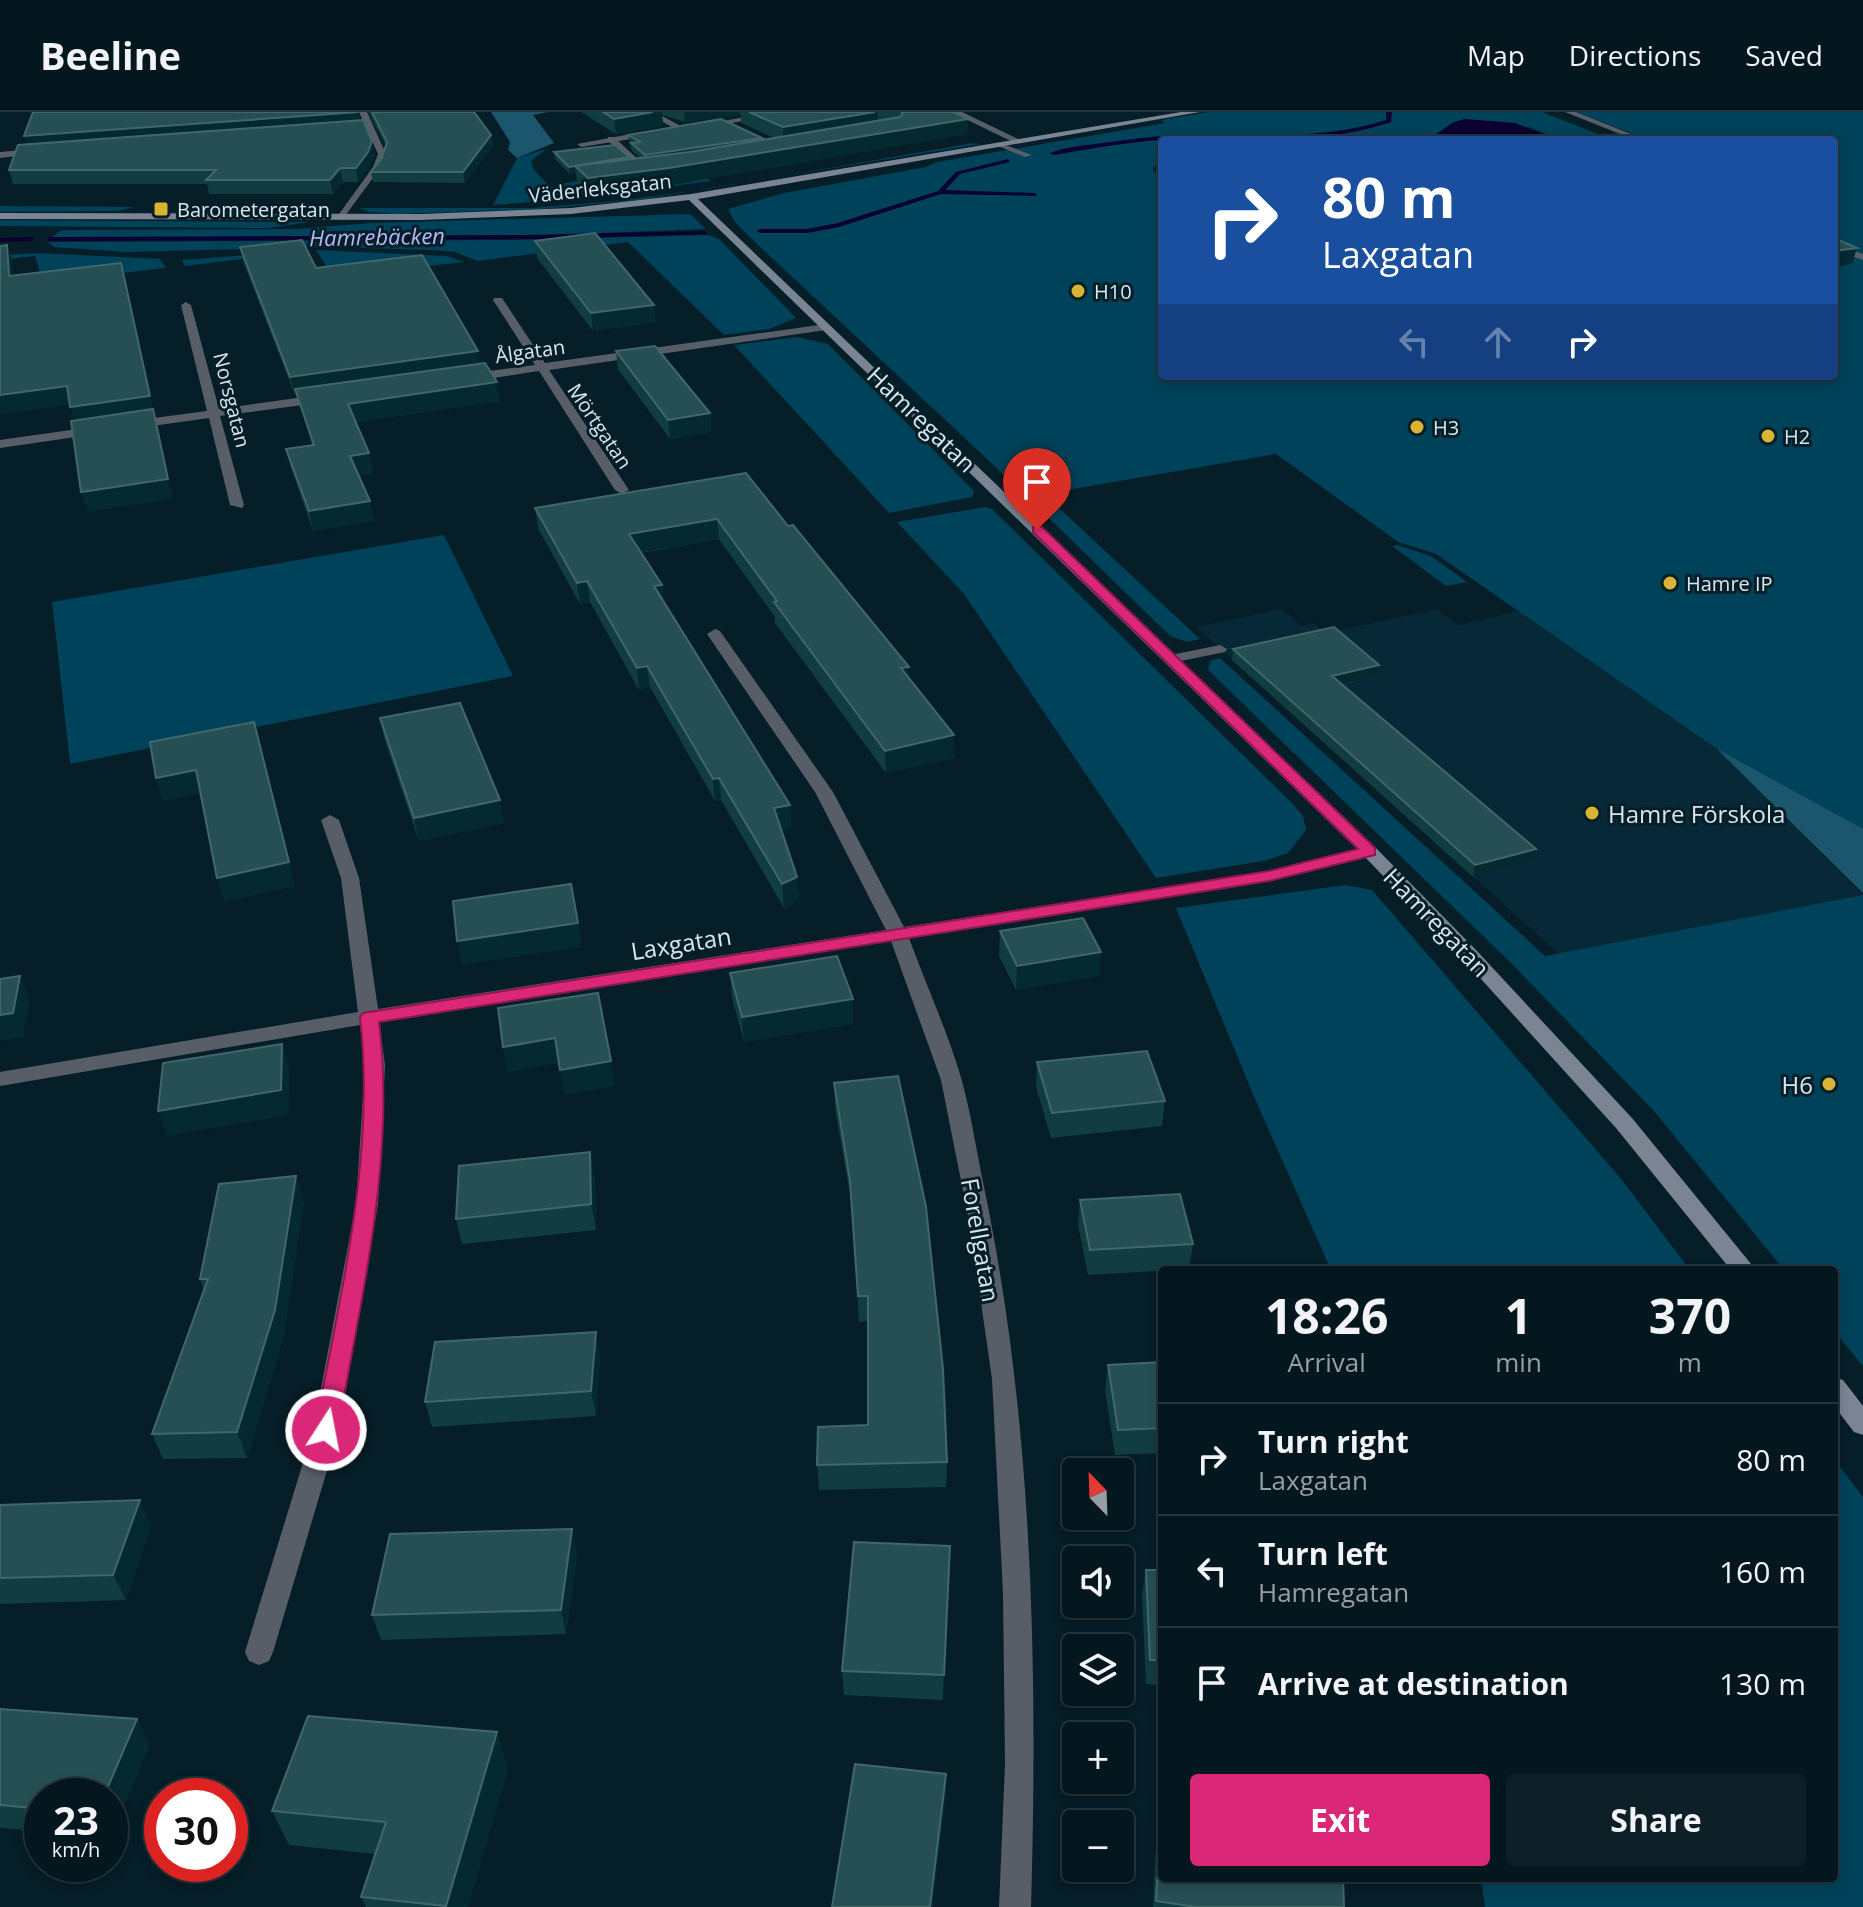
<!DOCTYPE html>
<html lang="en">
<head>
<meta charset="utf-8">
<style>
	:root { --surface:#04161e; --page:#0d1f27; --text:#f1f3f6; --muted:#979fa4; --line:#25353c; --accent:#db2777 }
	body { margin:0; font-family:"Open Sans",sans-serif; background:var(--page); color:var(--text); height:100vh; display:flex; flex-direction:column; font-size:30px; white-space:nowrap }
	* { box-sizing:border-box; margin:0 }
	p { font-size:26px; color:var(--muted) }
	.icon { flex:none; width:44px; height:44px; fill:none; stroke:currentColor; stroke-width:2; stroke-linecap:round; stroke-linejoin:round }
	.map { position:relative; flex:1; overflow:hidden }
	.side { position:absolute; left:1158px; top:1154px; width:680px; height:616px; display:flex; flex-direction:column; background:var(--surface); border-radius:8px; box-shadow:0 4px 12px #0003,0 0 0 2px var(--line) }
	.side>* { flex:none }
	.hud { position:absolute; left:1158px; top:24px; width:680px; height:244px; border-radius:8px; box-shadow:0 4px 12px #0003,0 0 0 2px var(--line); background:#1a4fa0; color:#fff; overflow:hidden }
	.needle { width:52px; rotate:337deg }
	.buttons { position:absolute; left:1062px; top:1346px; display:grid; gap:16px }
	.buttons a { display:grid; place-items:center; width:72px; height:72px; border-radius:8px; background:var(--surface); box-shadow:0 4px 12px #0003,0 0 0 2px var(--line); font-size:40px }
	.speed { position:absolute; left:24px; top:1666px; display:flex; gap:16px; font-size:40px; font-weight:700; text-align:center }
	.speed>* { display:grid; place-content:center; width:104px; height:104px; border-radius:50%; background:var(--surface); box-shadow:0 4px 12px #0003,0 0 0 2px var(--line); line-height:1 }
	.speed small { font-size:20px; font-weight:400 }
	.speed .limit { border:12px solid #d22; background:#fff; color:#111 }
	.pin { position:absolute; display:grid; place-items:center; width:68px; height:68px; color:#fff; margin:-82px -34px; border-radius:50% 50% 50% 0; rotate:-45deg; box-shadow:0 0 8px #0007 }
	.pin .icon { rotate:45deg }
	.me { position:absolute; width:88px; margin:-44px; rotate:11deg; stroke-linejoin:round; filter:drop-shadow(0 0 6px #0008) }
	.turn { display:flex; align-items:center; gap:28px; height:168px; padding:0 32px; font-size:36px }
	.turn .icon { width:104px; height:104px; stroke-width:2.5 }
	.turn b { display:block; font-size:56px; line-height:68px }
	.lanes { display:flex; align-items:center; height:76px; padding:0 32px; background:#0003; justify-content:center; gap:40px; direction:ltr }
	.lanes .off { opacity:.35 }
	.eta { display:flex; justify-content:space-evenly; align-items:center; height:136px; text-align:center }
	.eta b { font-size:48px; font-weight:700; line-height:56px }
	.primary-button { display:flex; gap:16px; margin-top:auto; padding:16px 32px }
	.primary-button a { flex:1; height:92px; border-radius:8px; background:var(--accent); color:#fff; font-size:32px; font-weight:700; line-height:92px; text-align:center }
	.primary-button a+a { background:var(--page); color:var(--text) }
	ul { padding:0; list-style:none }
	li { display:flex; align-items:center; gap:24px; height:112px; padding:0 32px; border-top:2px solid var(--line) }
	li div { flex:1 }
	li b { display:block; font-size:30px }
	li em { font-style:normal }
	header { display:flex; align-items:center; gap:48px; box-sizing:border-box; height:112px; padding:0 40px; background:var(--surface); border-bottom:2px solid var(--line) }
	header strong { font-size:38px }
	nav { display:flex; gap:44px; margin-inline-start:auto; font-size:28px }
	.map>svg:first-child { display:block }
	.built { fill:#072937 }
	.green { fill:#004259 }
	.forest { fill:#1c566d }
	.water { fill:#0b002f }
	.lines { fill:none; stroke-linecap:round; stroke-linejoin:round }
	.stream { fill:#0b002f; fill-rule:evenodd }
	.lane { fill:#585e67; fill-rule:evenodd }
	.street { fill:#585e67; fill-rule:evenodd }
	.secondary { fill:#7a8492; fill-rule:evenodd }
	.wall { fill:#113d40 }
	.shaded-wall { fill:#04292f }
	.building { fill:#264f53; stroke:#42676b; stroke-width:2 }
	.route { fill:#db2777; stroke:#8e194d; stroke-width:2 }
	.poi-dot { fill:#d9b334; stroke:#061e28; stroke-width:3 }
	.labels { text-anchor:middle; dominant-baseline:central; stroke-width:6; stroke-linejoin:round; paint-order:stroke }
	.far-street-label { font-size:20px; fill:#d8e6ed; stroke:#061e28 }
	.far-poi-label { font-size:20px; fill:#d8e6ed; stroke:#061e28; text-anchor:start }
	.far-water-label { font-size:22px; font-style:italic; fill:#b7b7f5; stroke:#061e28 }
	.street-label { font-size:24px; fill:#d8e6ed; stroke:#061e28 }
	.poi-label { font-size:24px; fill:#d8e6ed; stroke:#061e28; text-anchor:start }
</style>
</head>
<body>
<header>
<strong>Beeline</strong>
<nav><a>Map</a><a>Directions</a><a>Saved</a></nav>
</header>
<div class="map">
<svg width="1863" height="1795" viewBox="0 0 1863 1795">
	<rect width="100%" height="100%" fill="#061e28"/>
	<path class="built" d="M1282 497 1302 514 1314 511 1326 521 1437 497 1458 513 1518 499 1717 637 1863 783 1559 842 1196 515Z"/>
	<path class="green" d="M1208 0H1542L1613 28 1554 25 1529 15 1454 10 1428 28H1162V50L1153 56 1154 60 1162 63V264H1834V28H1649L1576 0H1863V781L1717 637 1436 442 1398 430 1276 342 1044 382 1200 527 1187 530 1170 524 1019 377 757 132 734 109 728 97 784 81 926 55 937 50 1165 11 1161 8Z
		M973 31 980 32 638 88 541 97 398 102 369 100 359 96H532L617 89 708 77Z
		M546 37 531 49 534 58 560 85 557 88 493 93 517 46Z
		M692 56 711 69 574 87 560 72 576 69 590 83 692 70Z
		M0 94 134 95H135L119 99 0 100Z
		M200 96H334L304 101 198 98Z
		M690 102 706 117 522 124 51 126 60 119 65 118 295 117 371 111Z
		M0 108 310 110 268 116 0 114Z
		M709 123 719 127 796 206 769 217 724 223 628 130 477 149 455 140 431 138 332 135 126 140 54 135 48 130 512 128Z
		M316 138 185 154 182 148 316 138 447 144 464 150 333 165Z
		M37 141 160 147 166 156 43 170 35 144 0 148V143Z
		M797 225 828 232 974 379 972 385 889 401 734 233Z
		M985 395 992 397 1291 690 1303 704 1306 718 1288 741 1264 749 1156 766 964 482 897 410Z
		M444 423 513 564 70 652 52 490Z
		M1397 433 1431 444 1467 470 1446 474 1392 434Z
		M1220 546 1545 844 1863 783V1254L1834 1219V1158H1784L1653 998 1511 851 1208 558 1210 549Z
		M1345 773 1372 778 1622 1068 1690 1158H1331L1255 987 1176 796Z
		M1834 1347 1863 1385V1795H1485L1481 1766H1834Z"/>
	<path class="forest" d="M491 0H548L533 3 554 31 517 46 508 38 510 30Z
		M1717 637 1863 717V781Z"/>
	<path class="water" d="M1465 7 1515 11 1557 28H1428L1454 10Z"/>
	<g class="lines">
		<path class="stream" d="M1386 0H1392L1391 10C1326 32 1268 25 1201 26 1151 26 1102 35 1053 43L1050 41C1067 34 1091 33 1110 30 1141 26 1172 22 1203 22 1265 22 1325 28 1386 8Z
			M1008 47 1010 50 960 62 945 78 1035 81 1037 84 941 82 839 115 807 121H760L757 119 760 117H807L838 111 938 79 956 60Z
			M705 119 707 122 527 127 50 129 47 127 50 125 527 123Z
			M0 126 32 125 35 127 32 129 0 130Z"/>
		<path class="lane" d="M1565 0H1576L1646 28H1635Z
			M608 25H614L646 55V59H640L608 29Z
			M998 30 1032 43 1025 45 998 34Z
			M1834 132 1863 142V148L1834 138Z
			M1220 533 1227 537 1225 540 1171 551 1164 547 1166 544Z"/>
		<path class="street" d="M359 0H367L386 42 381 55 342 108 337 105 373 55 378 42Z
			M645 0H655L686 17 679 19Z
			M772 0H791L700 17 696 14Z
			M951 0H962L1022 29 1015 31Z
			M653 18 656 23 581 35 577 32Z
			M44 36 41 41 0 46V40Z
			M494 186H502L545 251 826 212 832 215 826 218 549 258 629 378 622 382 615 378 539 259 467 270 461 266 467 262 535 253 493 188Z
			M186 190 191 193 219 297 325 282 331 286 325 290 220 304 244 393 242 396 230 393 209 306 131 317 125 313 131 309 207 299 181 193Z
			M99 314 105 318 103 321 0 336V328Z
			M715 517 720 519 833 680 904 815 1269 759 1369 734 1378 739 1375 743 1269 769 909 826C926 873 948 920 962 969 971 1002 976 1036 983 1070 1033 1307 1038 1553 1031 1795H999L1005 1652 1003 1481 992 1267 970 1114 941 968 891 829 379 910 385 953 378 1092 339 1318 273 1540 269 1549 259 1553 249 1549 245 1540 313 1318 356 1092 365 953 360 913 0 974V960L358 900 341 766 321 708 330 703 339 708 359 766 378 897 886 818 815 680 707 522Z"/>
		<path class="secondary" d="M1181 0H1200L698 87 1375 735 1476 838 1632 1006 1756 1158H1731L1616 1016 1462 846 1363 743 689 88 571 102 421 108 0 107V101L421 102 571 96 691 82Z
			M1834 1265 1843 1268 1863 1294V1323L1854 1320 1834 1294Z"/>
	</g>
	<path class="wall" d="M358 0 360 8 375 42 370 54 358 70H343L333 82H209L207 72H13L9 58 26 32Z
		M368 0H474L491 23 493 34 465 71 373 70 371 60 382 46 386 34Z
		M581 0H953L968 7 967 22 671 73 590 83 577 70 576 61 570 62 555 47 554 40 629 45V47L640 46 632 39 628 23 762 28 774 26 741 11V3L685 10 662 3 663 14 616 22Z
		M535 129 656 210 593 219 537 146Z
		M240 135 316 156 478 239 480 251 500 289 356 310 369 341 373 361 359 363 374 409 313 419 291 356 286 337 312 333 297 283H295L244 152Z
		M616 239 710 301 711 320 670 327 618 257Z
		M746 361 788 414 909 555V567L954 646 886 661 775 511V505L719 427 641 441 662 473 663 489 790 693 791 716 781 718 797 765 799 789 784 796 721 688 715 689 650 575 639 578 590 490 580 492 538 416 535 396Z
		M1233 537 1379 553 1377 564 1342 573 1532 749 1473 765 1232 548Z
		M380 606 504 711 419 729 385 629Z
		M1000 819 1101 840 1099 864 1016 878 999 844Z
		M730 861 853 912 744 930 732 886Z
		M1037 950 1165 989 1162 1014 1051 1026 1036 975Z
		M834 971 947 1350 946 1375 819 1378 817 1353 868 1313V1209L859 1210 852 1094 835 996Z
		M595 1065 596 1118 462 1132 456 1107Z
		M1080 1088 1193 1132 1189 1157 1088 1163 1078 1113Z
		M304 1089 284 1223 247 1346 163 1347 152 1322 204 1178 200 1167Z
		M596 1220 600 1245 596 1304 432 1315 425 1290Z
		M1162 1250V1341L1115 1343 1105 1278 1108 1253Z
		M0 1393 151 1413 126 1488 0 1492Z
		M950 1434 943 1588 844 1583 842 1559Z
		M577 1442 566 1522 381 1528 372 1503Z
		M1146 1458H1162V1573L1146 1572 1142 1482Z
		M0 1597 137 1607 150 1632 111 1724 110 1684H42V1719L0 1716Z
		M508 1656 468 1795H366L361 1785 376 1742 289 1733 272 1699Z
		M1161 1690 1344 1795H1153L1157 1714Z"/>
	<path class="shaded-wall" d="M359 0 360 10 27 34 24 24Z
		M653 0H662L663 14 616 22 614 7Z
		M684 0H740L741 3 685 10Z
		M878 0V15L783 30V15Z
		M968 7 967 22 671 73 590 83 588 66Z
		M491 23 493 34 465 71 463 60Z
		M762 26 763 34 646 51 645 43Z
		M372 29 375 42 370 54 358 70 356 56Z
		M575 54 576 61 570 62 569 55Z
		M340 56 343 70 333 82 330 68Z
		M7 133 12 150 14 181 9 164Z
		M1857 136 1852 152 1834 155V139Z
		M121 151 173 387 87 400 81 380 76 314 70 295Z
		M654 193 656 210 593 219 591 201Z
		M478 239 481 258 295 277 297 283H295L290 265Z
		M497 270 500 289 352 311 348 292Z
		M67 274 73 292 0 303V283Z
		M710 301 711 320 670 327 668 308Z
		M369 341 373 361 355 364 350 344Z
		M370 389 374 409 313 419 309 399Z
		M717 407 719 427 631 442 629 422Z
		M587 469 590 490 580 492 577 471Z
		M662 473 664 493 654 474Z
		M1379 553 1377 564 1330 575 1332 564Z
		M647 554 650 575 639 578 637 556Z
		M909 555 910 576 901 556Z
		M954 623V646L886 661 885 639Z
		M260 633 295 774 224 790 217 766Z
		M196 658 203 681 163 689 156 666Z
		M719 666 721 688 715 689 713 667Z
		M500 688 504 711 419 729 414 706Z
		M790 693 791 716 775 719 774 696Z
		M1536 737 1532 749 1473 765 1475 753Z
		M797 765 799 789 784 796 782 772Z
		M578 811 582 835 462 853 457 829Z
		M1101 840 1099 864 1016 878 1017 854Z
		M20 864 30 888 23 925 0 929V903Z
		M853 887V912L744 930 742 905Z
		M555 926 560 951 508 960 503 935Z
		M282 932 290 957 289 1003 167 1024 158 999Z
		M611 949 615 974 565 983 560 958Z
		M590 1040 595 1065 596 1118 591 1092Z
		M296 1064 304 1089 284 1223 247 1346 237 1320Z
		M596 1220 600 1245 596 1304 591 1279Z
		M140 1388 151 1413 126 1488 113 1463Z
		M572 1417 577 1442 566 1522 561 1498Z
		M950 1434V1459L943 1588 944 1563Z
		M137 1607 150 1632 111 1724 110 1684H104Z
		M497 1620 508 1656 468 1795H447Z
		M946 1662V1686L933 1795H930Z"/>
	<path class="building" d="M33 0H359L24 24Z
		M372 0H474L491 23 463 60H371L382 46 387 30Z
		M603 0H653L614 7Z
		M749 0H875L783 15Z
		M901 0H953L968 7 669 56 588 66 575 54 689 40 900 5 903 1Z
		M721 7 762 26 645 43 631 31 640 30 628 23Z
		M363 8 372 29 368 40 356 56H340L330 68H206L216 58H9L18 33Z
		M615 33 629 45 569 55 554 40Z
		M595 121 654 193 591 201 535 129Z
		M1834 126 1857 136 1834 139Z
		M302 128 316 156 422 143 478 239 290 265 240 135Z
		M7 133 9 164 121 151 150 284 70 295 67 274 0 283V134Z
		M655 234 710 301 668 308 616 239Z
		M485 251 497 270 348 292 369 341 350 344 370 389 309 399 286 337 314 333 295 277Z
		M153 297 168 367 81 380 71 309Z
		M746 361 788 414 793 413 909 555 901 556 954 623 885 639 774 490 777 489 717 407 629 422 662 473 654 474 790 693 774 696 797 765 782 772 719 666 713 667 647 554 637 556 587 469 577 471 535 396Z
		M1334 515 1379 553 1332 564 1536 737 1475 753 1233 537Z
		M460 591 500 688 414 706 380 606Z
		M254 610 289 750 217 766 196 658 156 666 150 630Z
		M571 772 578 811 457 829 453 789Z
		M1083 806 1101 840 1017 854 1000 819Z
		M837 844 853 887 742 905 730 861Z
		M20 864 13 901 0 903V867Z
		M598 881 611 949 560 958 555 926 503 935 498 896Z
		M282 932 281 978 158 999 163 951Z
		M1147 939 1165 989 1052 1001 1037 950Z
		M898 964 926 1095 943 1257 947 1350 817 1353 818 1315 868 1313V1184H858L850 1069 834 971Z
		M590 1040 591 1092 456 1107 459 1054Z
		M296 1064 275 1198 237 1320 152 1322 208 1167H200L219 1072Z
		M1180 1082 1193 1132 1090 1138 1080 1088Z
		M596 1220 591 1279 425 1290 435 1230Z
		M1162 1250V1316L1118 1318 1108 1253Z
		M140 1388 113 1463 0 1466V1393Z
		M572 1417 561 1498 372 1503 390 1422Z
		M854 1430 950 1434 944 1563 842 1559Z
		M1146 1458H1162V1548H1150Z
		M0 1597 137 1607 104 1684H42V1697L0 1693Z
		M308 1604 497 1620 446 1794 361 1785 386 1710 272 1699Z
		M855 1652 946 1662 930 1795H832Z
		M1161 1690H1162V1766H1343L1344 1795H1196L1156 1789Z"/>
	<path class="route" d="M1033 415H1042L1375 736V743L1269 769 379 910C396 1045 361 1185 338 1318L335 1325 326 1328 318 1325 315 1318C340 1183 376 1043 360 905L363 901 1269 759 1358 737 1033 420Z"/>
	<g class="poi-dot">
		<rect x="153" y="89" width="16" height="16" rx="4"/>
		<circle cx="1078" cy="179" r="8"/>
		<circle cx="1417" cy="315" r="8"/>
		<circle cx="1768" cy="324" r="8"/>
		<circle cx="1670" cy="471" r="8"/>
		<circle cx="1592" cy="701" r="8"/>
		<circle cx="1829" cy="972" r="8"/>
	</g>
	<g class="labels">
		<g class="far-street-label">
			<text transform="translate(600 76) rotate(-6)">Väderleksgatan</text>
			<text transform="translate(530 239) rotate(-8)">Ålgatan</text>
			<text transform="translate(232 288) rotate(76)">Norsgatan</text>
			<text transform="translate(600 314) rotate(56)">Mörtgatan</text>
		</g>
		<g class="far-poi-label">
			<text x="177" y="97">Barometergatan</text>
			<text x="1094" y="179">H10</text>
			<text x="1433" y="315">H3</text>
			<text x="1784" y="324">H2</text>
			<text x="1686" y="471">Hamre IP</text>
		</g>
		<g class="far-water-label">
			<text transform="translate(377 124) rotate(-1)">Hamrebäcken</text>
		</g>
		<g class="street-label">
			<text transform="translate(922 307) rotate(44)">Hamregatan</text>
			<text transform="translate(1437 810) rotate(46)">Hamregatan</text>
			<text transform="translate(681 831) rotate(-9)">Laxgatan</text>
			<text transform="translate(981 1128) rotate(80)">Forellgatan</text>
		</g>
		<g class="poi-label">
			<text x="1608" y="701">Hamre Förskola</text>
			<text x="1813" y="972" text-anchor="end">H6</text>
		</g>
	</g>
</svg>
<div class="buttons">
<a><svg class="needle" viewBox="-14 -14 28 28"><path d="M0-13l5 13h-10z" fill="#e53935"/><path d="M0 13l5-13h-10z" fill="#979fa4"/></svg></a>
<a><svg class="icon" aria-label="sound" viewBox="0 0 24 24"><path d="M4 9h4l5-4v14l-5-4H4zM17 9q2 3 0 6"/></svg></a>
<a><svg class="icon" aria-label="layers" viewBox="0 0 24 24"><path d="M12 4l9 5-9 5-9-5zM3 14l9 5 9-5"/></svg></a>
<a>+</a>
<a>−</a>
</div>
<div class="speed"><div>23<small>km/h</small></div><div class="limit">30</div></div>
<div class="pin" style="left:1037px;top:418px;background:#d93025"><svg class="icon" aria-label="arrive" viewBox="0 0 24 24"><path d="M6 21V4h12l-3 4 3 4H6"/></svg></div>
<svg class="me" style="left:326px;top:1318px" viewBox="-20 -20 40 40"><circle r="17" fill="#db2777" stroke="#fff" stroke-width="3"/><path d="M0-11L8 9 0 5-8 9z" fill="#fff"/></svg>
<div class="hud">
<div class="turn"><svg class="icon" aria-label="right" viewBox="0 0 24 24"><path d="M7 20v-9h11M14 6l5 5-5 5"/></svg><div><b>80 m</b>Laxgatan</div></div>
<div class="lanes"><svg class="icon off" aria-label="left" viewBox="0 0 24 24"><path d="M17 20v-9H6M10 6l-5 5 5 5"/></svg><svg class="icon off" aria-label="ahead" viewBox="0 0 24 24"><path d="M12 20V5M6 11l6-6 6 6"/></svg><svg class="icon" aria-label="right" viewBox="0 0 24 24"><path d="M7 20v-9h11M14 6l5 5-5 5"/></svg></div>
</div>
<section class="side">
<div class="eta">
<div><b>18:26</b><p>Arrival</p></div>
<div><b>1</b><p>min</p></div>
<div><b>370</b><p>m</p></div>
</div>
<ul>
<li><svg class="icon" aria-label="right" viewBox="0 0 24 24"><path d="M7 20v-9h11M14 6l5 5-5 5"/></svg><div><b>Turn right</b><p>Laxgatan</p></div><em>80 m</em></li>
<li><svg class="icon" aria-label="left" viewBox="0 0 24 24"><path d="M17 20v-9H6M10 6l-5 5 5 5"/></svg><div><b>Turn left</b><p>Hamregatan</p></div><em>160 m</em></li>
<li><svg class="icon" aria-label="arrive" viewBox="0 0 24 24"><path d="M6 21V4h12l-3 4 3 4H6"/></svg><div><b>Arrive at destination</b></div><em>130 m</em></li>
</ul>
<div class="primary-button"><a>Exit</a><a>Share</a></div>
</section>
</div>
</body>
</html>
